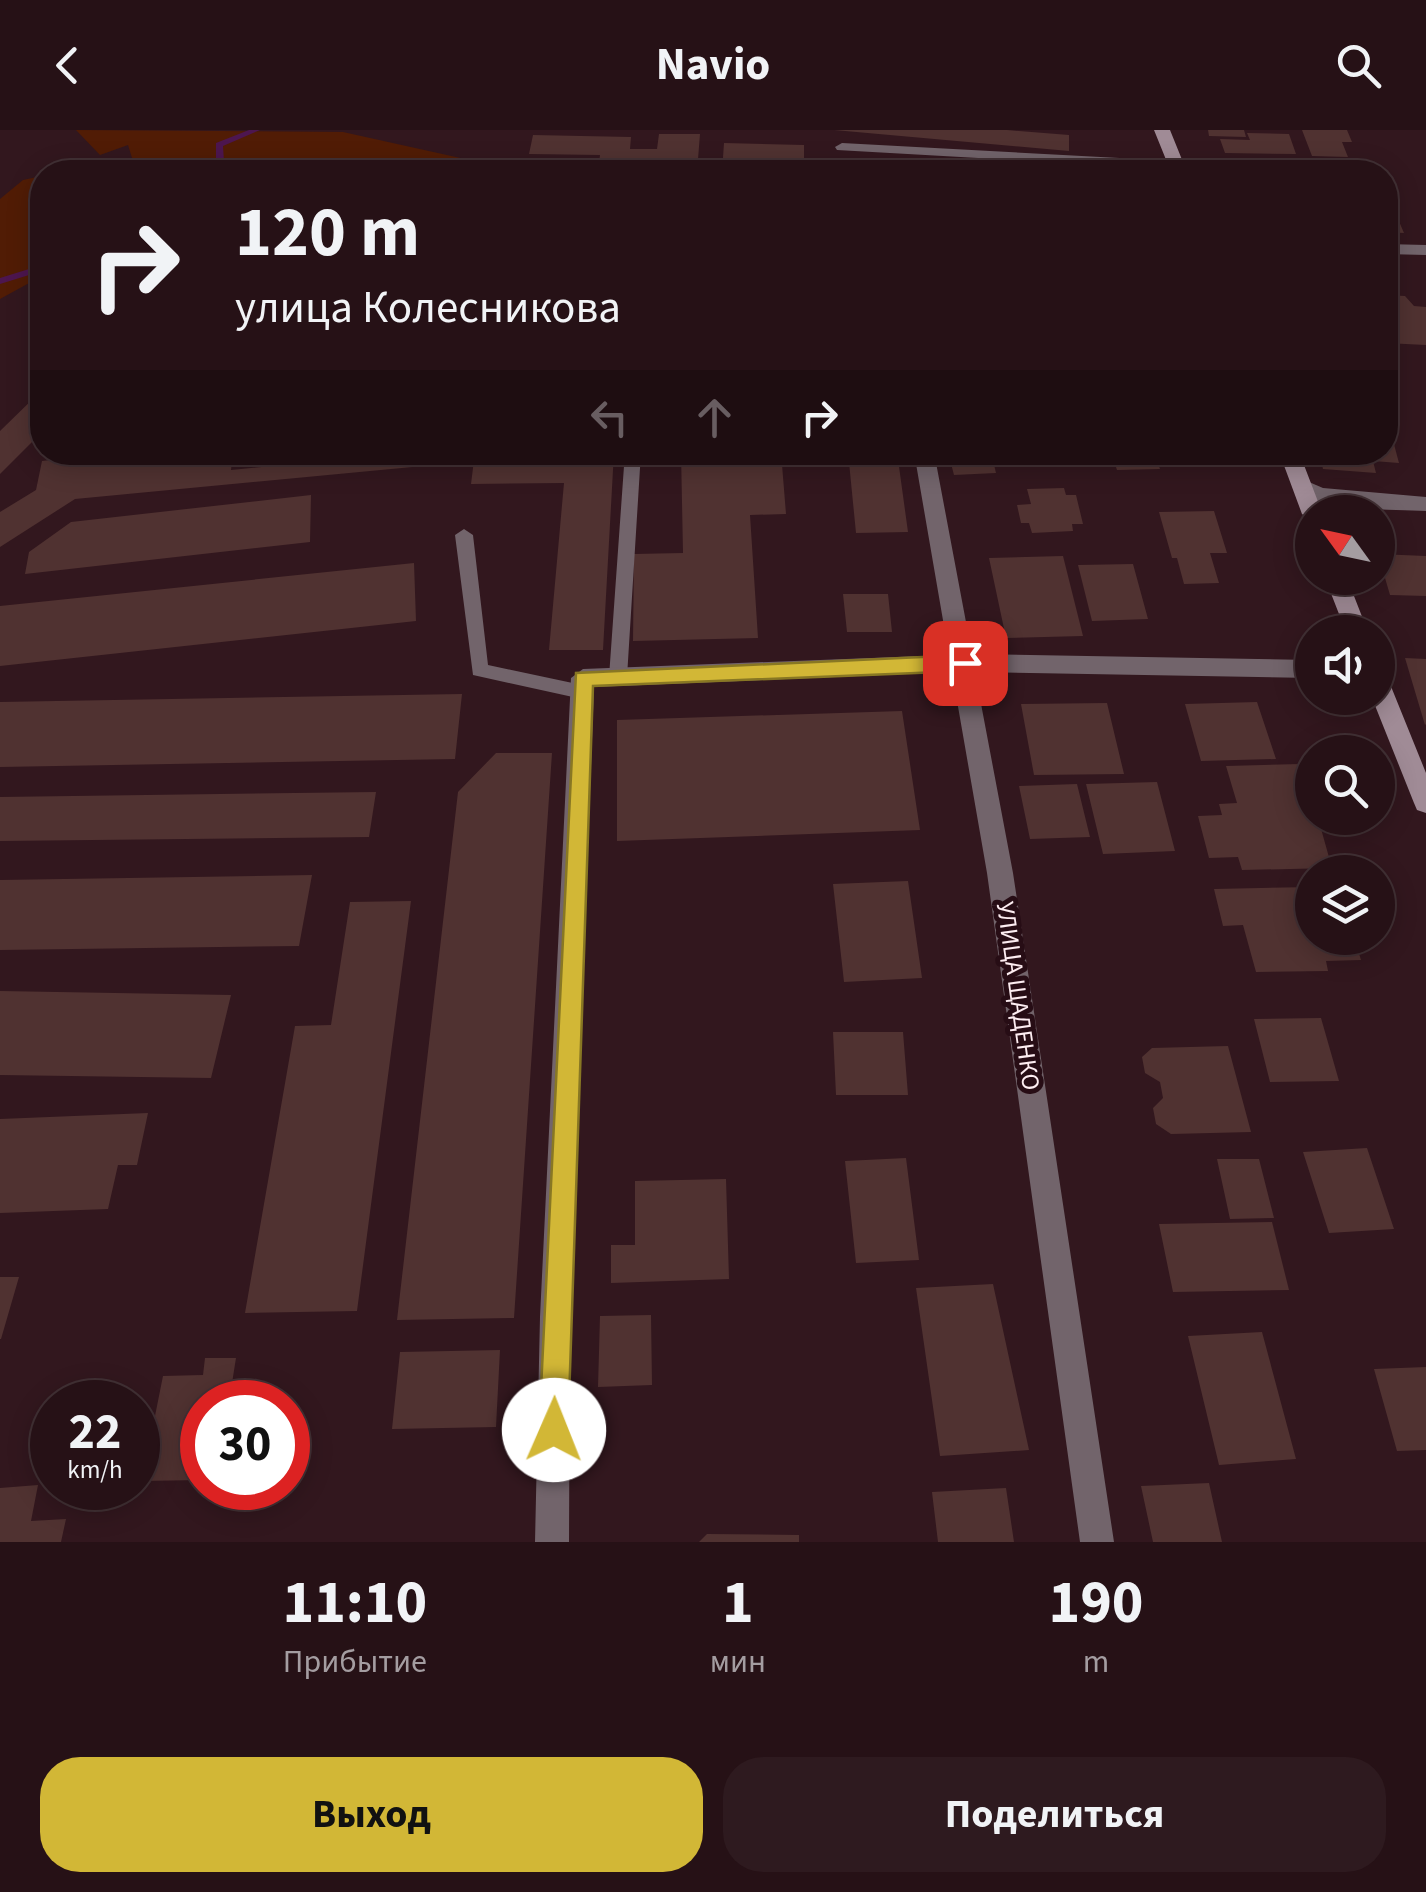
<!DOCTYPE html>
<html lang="ru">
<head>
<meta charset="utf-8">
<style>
	:root { --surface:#261116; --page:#2e1a1f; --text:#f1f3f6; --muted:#a49da1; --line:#423135; --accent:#d2b736 }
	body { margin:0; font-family:"Source Sans 3",sans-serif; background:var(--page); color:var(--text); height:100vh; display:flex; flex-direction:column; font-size:38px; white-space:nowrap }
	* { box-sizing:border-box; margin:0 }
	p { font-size:32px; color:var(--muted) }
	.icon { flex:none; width:55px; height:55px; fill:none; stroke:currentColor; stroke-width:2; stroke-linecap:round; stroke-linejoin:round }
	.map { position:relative; height:1412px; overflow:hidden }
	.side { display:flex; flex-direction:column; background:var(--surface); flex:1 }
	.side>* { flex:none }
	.banner { position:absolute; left:30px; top:30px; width:1368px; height:305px; border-radius:40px; box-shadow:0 5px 25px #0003,0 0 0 2px var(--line); background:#261116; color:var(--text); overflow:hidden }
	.needle { width:65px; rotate:303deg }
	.controls { position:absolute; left:1295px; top:365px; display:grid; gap:20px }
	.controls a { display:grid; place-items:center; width:100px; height:100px; border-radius:50%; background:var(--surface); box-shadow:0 5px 25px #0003,0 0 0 2px var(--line); font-size:50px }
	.speed { position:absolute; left:30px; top:1250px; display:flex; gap:20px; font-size:50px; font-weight:700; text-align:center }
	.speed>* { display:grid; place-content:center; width:130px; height:130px; border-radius:50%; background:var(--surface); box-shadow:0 5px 25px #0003,0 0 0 2px var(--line); line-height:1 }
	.speed small { font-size:25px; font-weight:400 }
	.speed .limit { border:15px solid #d22; background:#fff; color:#111 }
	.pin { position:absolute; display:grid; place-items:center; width:85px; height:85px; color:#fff; margin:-42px; border-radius:20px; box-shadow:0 5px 15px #0006 }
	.me { position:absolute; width:110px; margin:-55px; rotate:1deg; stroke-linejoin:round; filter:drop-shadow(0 0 8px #0008) }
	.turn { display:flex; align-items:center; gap:35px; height:210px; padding:0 40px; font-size:45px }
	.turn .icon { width:130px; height:130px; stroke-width:2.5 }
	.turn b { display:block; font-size:70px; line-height:85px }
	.lanes { display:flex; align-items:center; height:95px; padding:0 40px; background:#0003; justify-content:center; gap:50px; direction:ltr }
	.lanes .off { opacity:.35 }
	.eta { display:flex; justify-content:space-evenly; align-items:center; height:170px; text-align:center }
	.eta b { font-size:60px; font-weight:700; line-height:70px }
	.cta { display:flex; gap:20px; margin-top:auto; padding:20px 40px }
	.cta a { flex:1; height:115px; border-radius:40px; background:var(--accent); color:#111; font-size:40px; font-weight:700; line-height:115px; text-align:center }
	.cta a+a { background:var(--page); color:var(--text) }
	header { display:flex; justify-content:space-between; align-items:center; height:130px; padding:0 40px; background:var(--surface); font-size:45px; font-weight:700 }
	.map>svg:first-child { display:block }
	.green { fill:#511c05 }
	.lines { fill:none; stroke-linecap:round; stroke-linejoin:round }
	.stream { fill:#4d164f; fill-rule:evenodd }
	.building { fill:#503231 }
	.service { fill:#72646b; fill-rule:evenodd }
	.minor { fill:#72646b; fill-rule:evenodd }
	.secondary { fill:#a08b96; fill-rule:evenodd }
	.route { fill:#d2b736; stroke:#887723; stroke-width:2.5 }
	.labels { text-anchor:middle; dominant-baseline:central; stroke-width:10; stroke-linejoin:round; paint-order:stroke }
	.street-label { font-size:25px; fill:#fdedf1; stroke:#270d15 }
</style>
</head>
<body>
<header><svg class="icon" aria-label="back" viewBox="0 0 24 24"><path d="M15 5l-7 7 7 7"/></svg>Navio<svg class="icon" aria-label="search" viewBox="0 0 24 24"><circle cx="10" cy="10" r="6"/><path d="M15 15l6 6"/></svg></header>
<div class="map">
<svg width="1426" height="1412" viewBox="0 0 1426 1412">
	<rect width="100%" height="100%" fill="#32171e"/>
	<path class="green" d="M76 0 343 2 524 42H356L328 34 278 42H57L133 31 128 15 100 25Z
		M42 46V146L0 169V69L23 50Z"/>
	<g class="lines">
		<path class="stream" d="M249 0H260L223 16 224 32 213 42H205L216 31V13Z
			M42 135V141L0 154V148Z"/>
	</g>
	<path class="building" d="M834 0H1007L1069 5V21Z
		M1208 0H1244L1246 7 1209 6Z
		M1302 0H1347L1352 12H1342L1348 27 1312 26Z
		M1247 3 1289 4 1296 24 1225 23 1220 9 1250 10Z
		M659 4H700L697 42H598L600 25 529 24 533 5 631 7 630 19H657Z
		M724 13 804 15V42H722Z
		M907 29 909 42H841L840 30Z
		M941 35 1007 39V42H942Z
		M1385 82H1395L1404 103 1385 102Z
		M1385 165 1405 166 1414 176 1426 177V215L1385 213Z
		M42 260V302L0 344V301Z
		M1385 303H1391L1399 333 1373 331 1376 343 1323 339 1319 322H1385Z
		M60 322H99V326L233 322 231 340 415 322H443L444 334 75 369 0 417V382L36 360 42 331 59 329Z
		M475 322H614L603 520H549L564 353 471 354Z
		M681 322H781L786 384 750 385 758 508 633 511 634 424 683 423Z
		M848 322H897L908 402 856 403Z
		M948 322H991L996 343 954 345Z
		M1111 322H1154L1160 339 1117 340Z
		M1064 358 1066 365H1076L1083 394H1072L1073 401 1032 403 1029 393H1021L1017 375 1031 374 1027 359Z
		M311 365 310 412 25 444 29 422 71 392Z
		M1214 381 1227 423H1210L1219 453 1184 454 1177 428H1172L1159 382Z
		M1378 424 1426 426V466L1390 465Z
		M1063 426 1083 506 1006 508 989 428Z
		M414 433 416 491 0 536V476Z
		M1133 434 1148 489 1092 491 1078 435Z
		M843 464H888L892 502H847Z
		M1405 528 1426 529V594L1425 595Z
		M462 564 455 629 0 637V572Z
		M1257 572 1276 629 1201 631 1185 574Z
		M1107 573 1124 644 1034 645 1021 574Z
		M902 581 920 700 617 711V590Z
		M496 623H552L514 1188 397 1190 458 662Z
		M1300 634 1312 672V688H1318L1332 738 1242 740 1238 727 1209 728 1198 686 1222 685 1219 674 1237 673 1226 636Z
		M1157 652 1175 721 1103 724 1086 654Z
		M1077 654 1090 707 1030 709 1019 656Z
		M376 662 369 707 0 711V667Z
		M312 745 299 816 0 820V750Z
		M908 751 922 848 844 852 833 754Z
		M1312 757V808H1354L1361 830 1326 831 1328 841 1256 842 1243 795 1223 796 1214 759Z
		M411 771 357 1181 245 1183 295 896 331 895 350 772Z
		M0 861 231 865 211 948 0 945Z
		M1321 888 1339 951 1270 952 1254 889Z
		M833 902H903L908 965H836Z
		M1228 916 1251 1002 1171 1004 1156 994 1153 978 1163 968 1160 952 1145 943 1142 927 1152 918Z
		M148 983 137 1035H118L108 1079 0 1083V989Z
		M1367 1018 1394 1099 1329 1103 1303 1022Z
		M906 1028 919 1130 856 1133 845 1031Z
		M1217 1029H1259L1274 1088 1230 1089Z
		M726 1049 729 1149 611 1153V1115H635V1051Z
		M1272 1092 1289 1160 1173 1162 1159 1094Z
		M0 1147H19L1 1209H0Z
		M993 1154 1029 1320 940 1326 916 1158Z
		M651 1185 652 1255 598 1257 600 1186Z
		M1262 1202 1296 1329 1219 1335 1188 1206Z
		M500 1220 496 1297 392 1299 400 1222Z
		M205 1228H236L229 1272H202V1350L142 1351 163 1246 203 1245Z
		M1426 1237V1320L1397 1321 1374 1239Z
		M1209 1353 1222 1412H1153L1141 1356Z
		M38 1355 31 1391 66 1389 61 1412H0V1358Z
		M1006 1358 1014 1412H938L932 1362Z
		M707 1404 799 1405V1412H699Z"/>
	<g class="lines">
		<path class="service" d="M842 13 1176 31 1183 35 1176 39 837 20 835 17Z
			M625 322H641L627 547 618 554 609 547Z
			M464 399 473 405 488 535 582 555 589 557 591 562 589 567 582 569 473 545 455 405Z"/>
		<path class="minor" d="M1385 114 1426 115V125L1385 124Z
			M914 322H934L972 524 1312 530V548L975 542 1013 743 1114 1412H1080L987 743 952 542 594 557 570 1187 569 1412H535L540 1187 571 548 583 539 949 525Z
			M1302 349 1323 358 1426 367V381C1392 379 1313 382 1292 356Z"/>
		<path class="secondary" d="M1154 0H1170L1187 42H1171Z
			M1279 322H1299L1322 382H1312V391L1302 384Z
			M1325 448H1347L1368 502H1346Z
			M1378 545 1390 554 1426 643V683L1417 680 1414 673 1372 568H1378Z"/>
	</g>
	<path class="route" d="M965 525 975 533 965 541 593 556 568 1300 564 1310 554 1314 543 1310 539 1300 576 543Z"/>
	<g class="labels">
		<g class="street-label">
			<text transform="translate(1018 866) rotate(82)">УЛИЦА ЩАДЕНКО</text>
		</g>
	</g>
</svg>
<div class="controls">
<a><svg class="needle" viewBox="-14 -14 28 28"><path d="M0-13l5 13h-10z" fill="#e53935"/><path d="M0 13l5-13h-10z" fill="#a49da1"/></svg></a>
<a><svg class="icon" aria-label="sound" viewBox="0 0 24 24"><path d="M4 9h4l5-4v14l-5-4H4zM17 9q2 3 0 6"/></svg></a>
<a><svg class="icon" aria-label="search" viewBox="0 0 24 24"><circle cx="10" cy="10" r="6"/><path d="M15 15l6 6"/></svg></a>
<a><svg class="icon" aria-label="layers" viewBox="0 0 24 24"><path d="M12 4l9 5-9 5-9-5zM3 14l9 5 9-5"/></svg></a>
</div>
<div class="speed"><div>22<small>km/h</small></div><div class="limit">30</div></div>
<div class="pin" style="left:965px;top:533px;background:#d93025"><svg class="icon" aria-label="arrive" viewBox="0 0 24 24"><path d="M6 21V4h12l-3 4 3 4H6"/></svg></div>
<svg class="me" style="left:554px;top:1300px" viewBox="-20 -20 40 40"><circle r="19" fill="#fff"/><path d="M0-13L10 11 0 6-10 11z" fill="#d2b736"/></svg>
<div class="banner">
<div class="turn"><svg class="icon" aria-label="right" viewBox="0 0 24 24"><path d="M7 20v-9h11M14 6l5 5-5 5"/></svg><div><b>120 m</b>улица Колесникова</div></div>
<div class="lanes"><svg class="icon off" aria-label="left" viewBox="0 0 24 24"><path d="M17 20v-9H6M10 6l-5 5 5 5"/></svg><svg class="icon off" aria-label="ahead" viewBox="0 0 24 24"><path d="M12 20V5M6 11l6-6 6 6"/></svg><svg class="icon" aria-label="right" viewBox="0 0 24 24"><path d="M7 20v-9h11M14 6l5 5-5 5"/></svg></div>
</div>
</div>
<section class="side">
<div class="eta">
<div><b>11:10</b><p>Прибытие</p></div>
<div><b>1</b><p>мин</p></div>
<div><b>190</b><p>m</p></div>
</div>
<div class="cta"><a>Выход</a><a>Поделиться</a></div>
</section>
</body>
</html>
